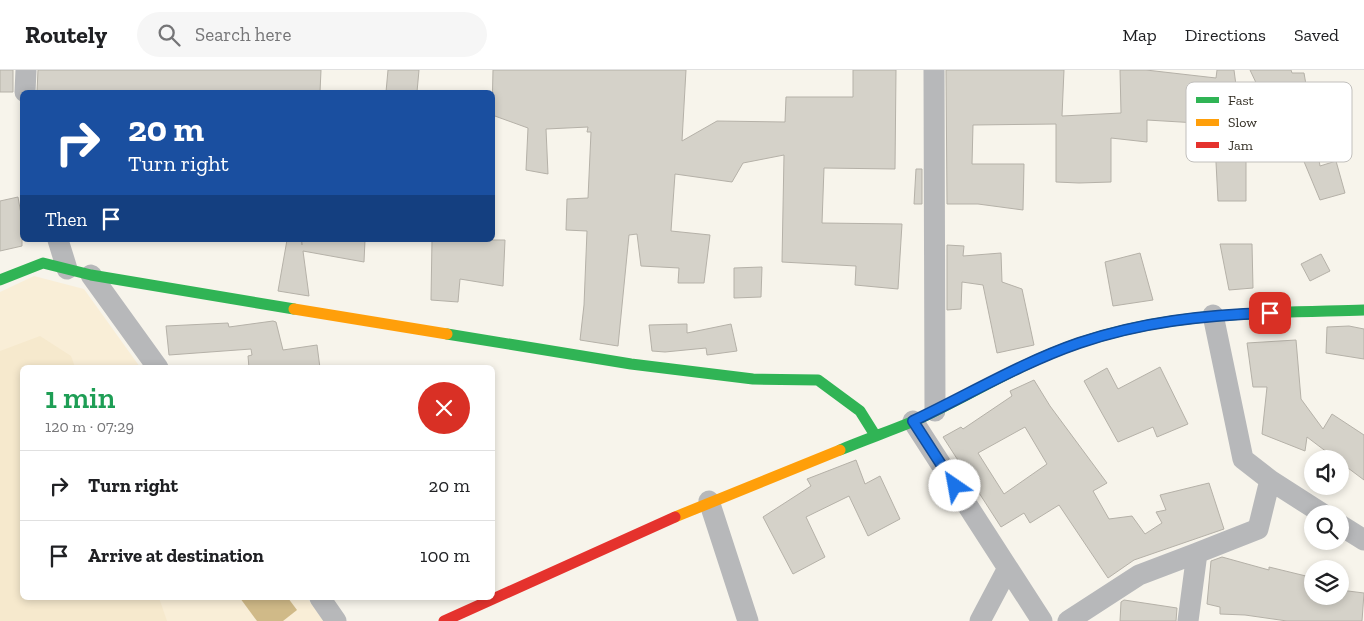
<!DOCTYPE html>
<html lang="en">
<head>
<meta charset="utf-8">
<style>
	:root { --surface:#fff; --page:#f6f6f6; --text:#202124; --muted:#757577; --line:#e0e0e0 }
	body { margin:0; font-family:"Zilla Slab",serif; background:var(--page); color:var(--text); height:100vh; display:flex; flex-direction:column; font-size:19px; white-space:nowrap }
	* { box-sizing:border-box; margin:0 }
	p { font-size:16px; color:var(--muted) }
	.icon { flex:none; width:28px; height:28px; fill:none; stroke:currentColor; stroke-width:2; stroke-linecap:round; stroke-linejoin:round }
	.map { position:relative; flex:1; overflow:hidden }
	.drawer { position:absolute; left:20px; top:295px; width:475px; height:235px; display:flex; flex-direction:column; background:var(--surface); border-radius:8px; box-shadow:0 2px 8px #0003 }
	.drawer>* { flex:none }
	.guide { position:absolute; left:20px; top:20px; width:475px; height:152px; border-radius:8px; box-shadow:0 2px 8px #0003; background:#1a4fa0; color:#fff; overflow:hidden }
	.fabs { position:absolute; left:1304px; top:380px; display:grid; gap:10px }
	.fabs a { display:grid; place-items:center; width:45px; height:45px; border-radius:50%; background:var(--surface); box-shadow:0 2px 8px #0003; font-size:25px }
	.pin { position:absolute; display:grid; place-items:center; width:42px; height:42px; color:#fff; margin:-21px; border-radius:10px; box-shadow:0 2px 8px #0006 }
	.me { position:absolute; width:55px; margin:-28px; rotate:327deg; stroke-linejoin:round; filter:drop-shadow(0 0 4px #0008) }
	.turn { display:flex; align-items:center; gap:18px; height:105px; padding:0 25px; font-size:22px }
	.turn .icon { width:65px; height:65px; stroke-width:2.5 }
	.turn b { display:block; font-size:35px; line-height:42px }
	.then { display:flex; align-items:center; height:48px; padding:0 25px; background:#0003; gap:10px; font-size:19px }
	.round { display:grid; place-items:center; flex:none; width:52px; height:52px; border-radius:26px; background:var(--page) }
	.summary { display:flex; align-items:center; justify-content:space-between; height:85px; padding:0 25px }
	h1 { font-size:30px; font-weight:600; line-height:38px; color:#1e9e55 }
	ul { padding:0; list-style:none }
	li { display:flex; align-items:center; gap:15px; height:70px; padding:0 25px; border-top:1px solid var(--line) }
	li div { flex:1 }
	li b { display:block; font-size:19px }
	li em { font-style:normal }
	header { display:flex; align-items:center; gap:30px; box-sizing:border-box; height:70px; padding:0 25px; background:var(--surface); border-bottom:1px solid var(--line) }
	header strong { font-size:24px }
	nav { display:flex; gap:28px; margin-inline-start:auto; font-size:18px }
	.search { width:350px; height:45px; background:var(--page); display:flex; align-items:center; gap:12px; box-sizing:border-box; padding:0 18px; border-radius:28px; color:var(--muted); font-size:19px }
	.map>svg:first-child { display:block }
	.built { fill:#f9eed7 }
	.green { fill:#f6e9cd }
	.water { fill:#d0ba88 }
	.building { fill:#d5d2c9; stroke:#b5b1a8; fill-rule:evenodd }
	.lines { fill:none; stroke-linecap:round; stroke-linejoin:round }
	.street { stroke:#b7b8ba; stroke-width:21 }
	.fast { stroke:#30b455; stroke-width:11 }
	.slow { stroke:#ff9f0a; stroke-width:11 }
	.jam { stroke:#e5322d; stroke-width:11 }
	.route-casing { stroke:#114b97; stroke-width:12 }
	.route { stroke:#1a73e8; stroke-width:9 }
	.key { fill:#fff; stroke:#c1bfbc; stroke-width:1 }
	.key-label { font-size:14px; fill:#302b21 }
</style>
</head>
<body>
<header>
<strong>Routely</strong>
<div class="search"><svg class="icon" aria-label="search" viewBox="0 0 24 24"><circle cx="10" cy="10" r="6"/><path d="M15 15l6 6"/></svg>Search here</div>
<nav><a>Map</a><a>Directions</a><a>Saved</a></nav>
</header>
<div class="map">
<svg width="1364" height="551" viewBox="0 0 1364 551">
	<rect width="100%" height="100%" fill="#f7f4eb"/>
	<path class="built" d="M34 206 84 219 140 297 22 298V528H307L325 551H0V222Z"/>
	<path class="green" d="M40 266 71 286 75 297 22 298V528H159L167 551H0V281Z"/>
	<path class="water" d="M240 528H288L297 540 283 551H257Z"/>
	<path class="building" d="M0 0H13V22H0Z
		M38 0H321L320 22H37Z
		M388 0H419L417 22H386Z
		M493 0H686L682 71 717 51 785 52 786 27H853V0H896L895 99 824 98 822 153 902 154 898 219 855 215 856 196 782 192 784 85 743 93 732 112 675 104 671 161 710 165 704 213H678L679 198 641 196 637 164 629 165 618 276 580 270 584 235 587 161 566 160 567 129 588 128 591 62H587L588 57 546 59 548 104 526 100 528 58 492 45Z
		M946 0H1064L1062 46 1121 43 1120 0H1146L1216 8 1217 0H1234L1246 92V131H1218L1214 54 1147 50V72L1111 68V112L1079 113 1056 112V54L973 55 972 94H1024L1023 140 978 134H947Z
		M1250 0H1291L1292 3H1304L1320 96 1336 91 1345 123 1320 130 1295 70 1284 72Z
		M916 99H922V134H914Z
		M18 127 22 150V176L0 181V131Z
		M287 170H301L302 175V170H365L364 192 303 181 309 226 278 221Z
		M432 170H505L503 216 460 209 458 232 431 230Z
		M1220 174H1252L1253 218 1229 220Z
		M947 175 964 176 963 186 1001 183 1002 212 1022 219 1034 275 997 283 983 215 962 212 961 239 947 240Z
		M1140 183 1153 230 1113 236 1105 192Z
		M1321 184 1330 201 1310 211 1301 194Z
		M762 197 761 227 734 228V198Z
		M273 251 276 252 283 280 317 275 320 298H249L248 286 252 285 251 279 169 285 166 256 228 253 229 257Z
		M687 254V263L731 254 737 281 707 285 706 278 665 282 652 281 649 255Z
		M1349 256 1364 259V289L1326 283 1327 257Z
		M1296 270 1301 329 1323 359 1332 344 1364 365V410L1340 392V389H1336L1307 367 1305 381 1262 364 1267 317H1253L1247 273Z
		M1160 297 1188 354 1157 367 1153 357 1118 372 1084 311 1107 298 1118 319Z
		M1034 310 1050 336 1107 413 1093 421 1109 449 1132 446 1145 464 1162 453 1156 442 1166 440 1160 425 1209 413 1224 459 1134 490 1108 508 1059 435 1030 453 1024 443 1001 457 943 367 961 357 963 359 1012 326 1010 321ZM1025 357 1047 394 1004 424 978 383Z
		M856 390 865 414 880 406 900 449 868 466 849 426 806 447 825 487 793 504 763 447 811 416 807 409Z
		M1222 487 1269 500V497L1310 507 1309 517 1312 518V526H1340V520L1364 523 1362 551H1287L1245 545 1220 544V537L1207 534 1211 491Z
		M1124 530 1177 538 1176 551H1120L1121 532Z"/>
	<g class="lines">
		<path class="street" d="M934 0 935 341
			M25 22 26 0
			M58 170 67 199
			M91 205 158 298
			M1213 245 1243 389 1270 410 1323 444
			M913 351 1042 551
			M709 431 748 551
			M1340 455 1364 470
			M320 528 336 551
			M980 551 1008 498
			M1068 551 1139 505 1197 483
			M1188 551 1197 483 1258 459 1270 410"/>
		<path class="fast" d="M0 210 43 193 91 205 294 239
			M447 264 631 294 753 309 818 310 860 341 875 365
			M840 380C864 370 890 361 914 351 969 326 1022 292 1079 273 1173 241 1266 243 1364 240"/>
		<path class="slow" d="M294 239 447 264
			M675 447 840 380"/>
		<path class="jam" d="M444 551 675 447"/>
	</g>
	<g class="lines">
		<g class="route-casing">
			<path id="route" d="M955 416 913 351C968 325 1021 293 1079 273 1141 252 1204 245 1270 243"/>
		</g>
		<use href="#route" class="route"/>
	</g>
	<rect x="1186" y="12" width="166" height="80" rx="8" class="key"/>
	<rect x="1196" y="27" width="23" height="6" fill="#30b455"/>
	<rect x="1196" y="49" width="23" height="7" fill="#ff9f0a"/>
	<rect x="1196" y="72" width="23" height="6" fill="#e5322d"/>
	<g class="key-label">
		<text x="1228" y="35">Fast</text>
		<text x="1228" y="57">Slow</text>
		<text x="1228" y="80">Jam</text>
	</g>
</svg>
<div class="fabs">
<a><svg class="icon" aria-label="sound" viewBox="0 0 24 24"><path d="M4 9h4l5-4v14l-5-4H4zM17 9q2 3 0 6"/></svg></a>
<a><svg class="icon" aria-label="search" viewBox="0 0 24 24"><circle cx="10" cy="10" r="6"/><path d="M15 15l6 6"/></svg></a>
<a><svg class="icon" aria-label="layers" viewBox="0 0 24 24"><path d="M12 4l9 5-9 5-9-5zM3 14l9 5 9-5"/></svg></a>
</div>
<div class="pin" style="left:1270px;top:243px;background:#d93025"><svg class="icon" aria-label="arrive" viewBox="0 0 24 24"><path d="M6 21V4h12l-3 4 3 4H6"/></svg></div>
<svg class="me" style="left:955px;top:416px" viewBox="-20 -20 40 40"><circle r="19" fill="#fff"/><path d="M0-13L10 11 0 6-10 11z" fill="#1a73e8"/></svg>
<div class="guide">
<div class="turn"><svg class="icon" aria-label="right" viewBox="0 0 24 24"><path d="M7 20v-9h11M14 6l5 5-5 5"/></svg><div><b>20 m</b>Turn right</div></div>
<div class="then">Then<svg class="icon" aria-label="arrive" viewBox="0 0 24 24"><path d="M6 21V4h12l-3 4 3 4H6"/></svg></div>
</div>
<section class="drawer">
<div class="summary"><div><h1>1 min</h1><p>120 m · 07:29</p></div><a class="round" style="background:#d93025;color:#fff"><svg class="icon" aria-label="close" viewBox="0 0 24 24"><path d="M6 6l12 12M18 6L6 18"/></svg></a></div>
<ul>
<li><svg class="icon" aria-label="right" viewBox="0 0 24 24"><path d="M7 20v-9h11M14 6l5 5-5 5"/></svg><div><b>Turn right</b></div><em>20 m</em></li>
<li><svg class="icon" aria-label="arrive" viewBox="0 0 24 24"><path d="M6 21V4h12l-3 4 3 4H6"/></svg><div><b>Arrive at destination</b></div><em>100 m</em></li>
</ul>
</section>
</div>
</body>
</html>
